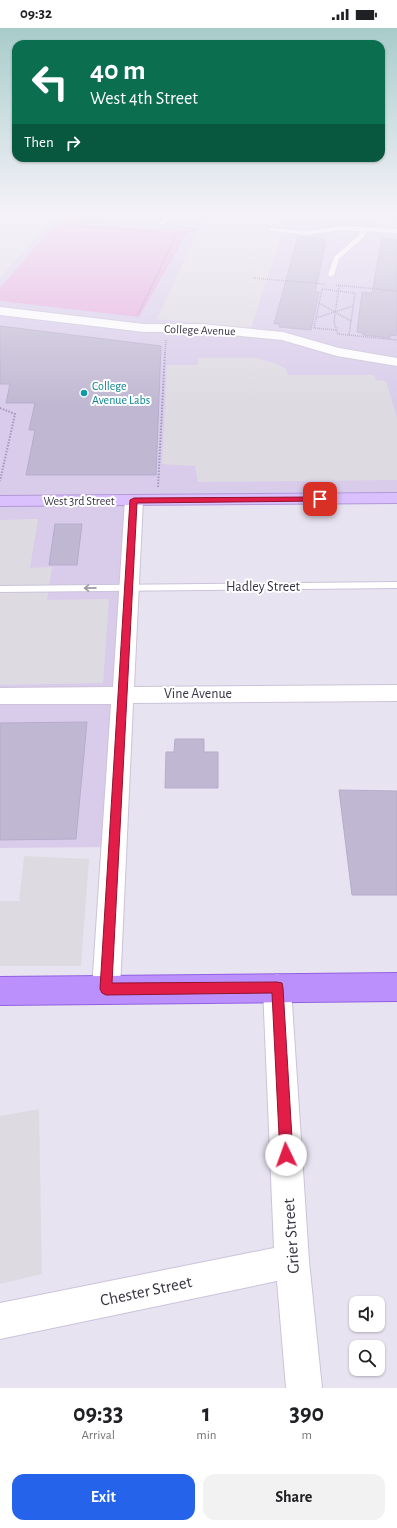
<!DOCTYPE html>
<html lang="en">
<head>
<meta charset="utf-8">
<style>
	:root { --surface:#fff; --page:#f2f2f2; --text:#202124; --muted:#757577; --accent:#2563eb }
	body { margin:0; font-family:"Alegreya Sans",sans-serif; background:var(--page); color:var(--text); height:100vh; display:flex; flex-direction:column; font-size:15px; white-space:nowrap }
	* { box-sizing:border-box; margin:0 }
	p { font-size:13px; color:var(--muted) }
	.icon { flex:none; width:22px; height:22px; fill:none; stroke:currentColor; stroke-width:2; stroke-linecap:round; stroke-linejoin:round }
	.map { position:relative; height:1360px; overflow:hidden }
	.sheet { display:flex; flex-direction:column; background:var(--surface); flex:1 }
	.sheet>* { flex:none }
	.hud { position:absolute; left:12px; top:12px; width:373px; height:122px; border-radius:12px; box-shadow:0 1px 3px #0004; background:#0b6e4f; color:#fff; overflow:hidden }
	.buttons { position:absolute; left:349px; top:1268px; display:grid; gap:8px }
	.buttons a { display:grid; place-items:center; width:36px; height:36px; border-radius:8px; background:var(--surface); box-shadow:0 1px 3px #0004; font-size:20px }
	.pin { position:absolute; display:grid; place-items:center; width:34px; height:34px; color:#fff; margin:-17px; border-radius:8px; box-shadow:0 2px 6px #0006 }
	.me { position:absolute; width:44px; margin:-22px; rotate:357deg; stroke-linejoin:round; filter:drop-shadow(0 0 3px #0008) }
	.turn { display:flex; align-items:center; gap:14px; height:84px; padding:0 12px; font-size:18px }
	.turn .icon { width:52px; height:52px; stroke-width:2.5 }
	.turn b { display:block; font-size:28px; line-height:34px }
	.then { display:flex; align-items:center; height:38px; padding:0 12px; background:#0003; gap:8px; font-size:15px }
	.eta { display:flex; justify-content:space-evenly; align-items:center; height:68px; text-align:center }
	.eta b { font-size:24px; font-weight:700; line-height:28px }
	.cta { display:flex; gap:8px; margin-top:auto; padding:8px 12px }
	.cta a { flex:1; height:46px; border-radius:12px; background:var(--accent); color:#fff; font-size:16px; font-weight:700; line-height:46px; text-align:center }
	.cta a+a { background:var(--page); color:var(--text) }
	.status { display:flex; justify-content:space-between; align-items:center; height:28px; padding:0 20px; background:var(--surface); direction:ltr }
	.status svg { height:11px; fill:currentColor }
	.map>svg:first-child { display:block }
	.education { fill:#d8ccea }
	.green { fill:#e6abde }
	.parking { fill:#dddbe1 }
	.building { fill:#c0b8d2; stroke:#b5accd }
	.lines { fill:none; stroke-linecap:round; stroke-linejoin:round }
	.lane-casing { stroke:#cbc3da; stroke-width:2 }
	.street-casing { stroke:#cbc3da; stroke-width:2 }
	.secondary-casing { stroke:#b398da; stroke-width:2 }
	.primary-casing { stroke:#9160e1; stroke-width:2 }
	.path-far1 { stroke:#a397be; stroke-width:1.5; stroke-dasharray:1 1; stroke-linecap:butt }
	.path { stroke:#a397be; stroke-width:2; stroke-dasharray:1.5 1.5; stroke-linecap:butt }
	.lane { fill:#fff; fill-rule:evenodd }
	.street { fill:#fff; fill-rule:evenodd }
	.secondary { fill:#dbc0fe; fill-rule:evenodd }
	.primary { fill:#bb90fd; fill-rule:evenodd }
	.oneway { stroke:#9c99a1 }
	.route { fill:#e11d48; stroke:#92132f }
	.culture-dot { fill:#0f9aa8; stroke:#fff; stroke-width:1.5 }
	.labels { text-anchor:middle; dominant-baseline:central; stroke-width:4; stroke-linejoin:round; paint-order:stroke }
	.far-street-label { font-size:12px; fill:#383343; stroke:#fff }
	.far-culture-label { font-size:12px; fill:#0d838f; stroke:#fff; text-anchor:start }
	.street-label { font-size:14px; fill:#383343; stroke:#fff }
	.near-street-label { font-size:17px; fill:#383343; stroke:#fff }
</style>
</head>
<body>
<div class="status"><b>09:32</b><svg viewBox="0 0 49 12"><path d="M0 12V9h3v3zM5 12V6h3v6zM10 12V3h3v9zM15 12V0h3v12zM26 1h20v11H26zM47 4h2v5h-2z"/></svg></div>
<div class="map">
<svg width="397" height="1360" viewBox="0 0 397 1360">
	<rect width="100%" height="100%" fill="#e8e3f1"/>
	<path class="education" d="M0 186H397V470L134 473 114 819 0 820Z"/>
	<path class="green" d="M57 194 188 203 139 289 0 273V260Z"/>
	<path class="parking" d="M0 186H56L0 250Z
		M206 186H288L251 300 157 291Z
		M360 186H397V201L374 199V190H360Z
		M198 330H256L274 335 286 341 288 347H374L376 352 386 353 397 390V452L198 454 195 438 162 436 167 337H198Z
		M38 491 30 540 52 539 47 572 109 571 103 655 0 657V492Z
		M24 828 89 831 81 938H0V873H19Z
		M39 1081 42 1246 0 1256V1088Z"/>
	<path class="building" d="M298 208 324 211 323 214H326L315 264H319L311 302 279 299 280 296H274Z
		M382 210 397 212V295L396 308 390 307V310L363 307V305L357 304 362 264 372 265Z
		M0 298 161 318 156 447H26L35 402H29L35 375H6L10 356H0Z
		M55 496H82L77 537H49Z
		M87 694 76 811 0 812V695Z
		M175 711H204V724H218V760H165L166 724H174Z
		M339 762 397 763V867H352Z"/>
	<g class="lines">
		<g class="lane-casing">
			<path id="lane" d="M164 186H170V191L164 196H160V194L164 190Z
				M342 198 397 201V205L366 203 364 209 339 231 334 247 331 249 328 247 334 229 359 207 360 203 342 202 305 207 267 202 270 200 305 203Z
				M397 554V560L0 564V558Z"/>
		</g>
		<g class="street-casing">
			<path id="street" d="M0 279 144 296H202L283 304 339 320 397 330V338L337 328 282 312 202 304H144L0 287Z
				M134 467 140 468 143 472 134 659 397 657V673L133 675 120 961 116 971 106 975 96 971 92 961 111 676H0V660L113 659 125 472 128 468Z
				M277 946 287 950 291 960 309 1233 322 1360H286L277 1253 0 1311V1275L274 1220 263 960 267 950Z"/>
		</g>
		<g class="secondary-casing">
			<path id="secondary" d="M397 465V475L0 478V468Z"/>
		</g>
		<g class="primary-casing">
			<path id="primary" d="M397 945V973L0 977V949Z"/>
		</g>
		<path class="path-far1" d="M67 186 69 194 151 197
			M66 197 156 204
			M174 199 197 201
			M167 205 177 206 195 202
			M253 250 325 256
			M336 257 397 263
			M339 258 334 294 338 306 397 312
			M319 275 351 293
			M138 286 177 206
			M316 290 353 278
			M336 302 314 300 322 261 355 265 349 307
			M165 325 166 312"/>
		<path class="path" d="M0 380 15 386 0 453
			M158 459 165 324"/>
		<use href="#lane" class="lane"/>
		<use href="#street" class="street"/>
		<use href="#secondary" class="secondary"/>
		<use href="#primary" class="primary"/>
	</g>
	<defs><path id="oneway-shaft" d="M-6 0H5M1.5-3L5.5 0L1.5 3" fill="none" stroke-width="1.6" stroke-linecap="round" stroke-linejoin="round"/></defs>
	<use class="oneway" href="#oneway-shaft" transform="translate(90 560) rotate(179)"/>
	<linearGradient id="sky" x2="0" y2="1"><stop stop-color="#a8ccca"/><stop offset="0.49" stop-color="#f5f2f9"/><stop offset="1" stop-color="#f5f2f9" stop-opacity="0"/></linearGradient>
	<rect width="397" height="377" fill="url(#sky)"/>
	<path class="route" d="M320 469 323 471 322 473 137 475 112 955 277 954 282 955 283 960 293 1127 291 1131 286 1133 282 1131 280 1127 272 965 106 967 102 965 100 961 130 472 134 470Z"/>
	<circle class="culture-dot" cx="84" cy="365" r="4"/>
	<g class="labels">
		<g class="far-street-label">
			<text transform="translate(200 302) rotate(2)">College Avenue</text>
			<text x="79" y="473">West 3rd Street</text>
		</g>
		<g class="far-culture-label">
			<text x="92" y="358">College<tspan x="92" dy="14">Avenue Labs</tspan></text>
		</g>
		<g class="street-label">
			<text x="263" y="559">Hadley Street</text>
			<text x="198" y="666">Vine Avenue</text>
		</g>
		<g class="near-street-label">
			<text transform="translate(291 1208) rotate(-94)">Grier Street</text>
			<text transform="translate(146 1263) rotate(-12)">Chester Street</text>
		</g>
	</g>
</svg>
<div class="buttons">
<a><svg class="icon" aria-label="sound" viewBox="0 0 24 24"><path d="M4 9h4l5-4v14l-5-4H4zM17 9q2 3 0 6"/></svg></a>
<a><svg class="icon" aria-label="search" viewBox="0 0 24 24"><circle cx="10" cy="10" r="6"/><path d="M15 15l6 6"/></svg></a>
</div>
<div class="pin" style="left:320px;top:471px;background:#d93025"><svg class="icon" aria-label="arrive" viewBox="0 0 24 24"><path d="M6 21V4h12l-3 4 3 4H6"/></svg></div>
<svg class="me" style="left:286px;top:1127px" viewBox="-20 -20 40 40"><circle r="19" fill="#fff"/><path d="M0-13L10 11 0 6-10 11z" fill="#e11d48"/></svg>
<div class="hud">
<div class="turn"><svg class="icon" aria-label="left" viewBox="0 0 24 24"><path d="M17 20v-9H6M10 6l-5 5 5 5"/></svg><div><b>40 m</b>West 4th Street</div></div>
<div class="then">Then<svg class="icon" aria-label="right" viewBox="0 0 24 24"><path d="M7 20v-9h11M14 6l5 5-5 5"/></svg></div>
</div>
</div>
<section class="sheet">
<div class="eta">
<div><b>09:33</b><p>Arrival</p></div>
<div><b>1</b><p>min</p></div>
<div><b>390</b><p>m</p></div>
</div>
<div class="cta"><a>Exit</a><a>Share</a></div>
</section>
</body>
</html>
